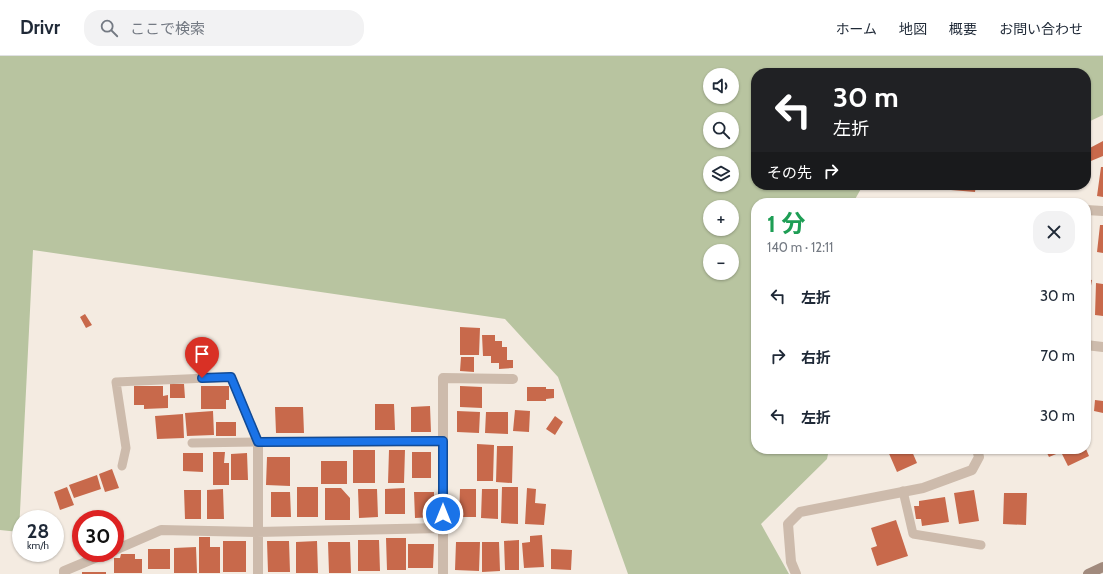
<!DOCTYPE html>
<html lang="ja">
<head>
<meta charset="utf-8">
<style>
	:root { --surface:#fff; --page:#f2f2f3; --text:#1f2937; --muted:#747a83; --line:#e0e1e3 }
	body { margin:0; font-family:Cabin,"Noto Sans JP",sans-serif; background:var(--page); color:var(--text); height:100vh; display:flex; flex-direction:column; font-size:15px; white-space:nowrap }
	* { box-sizing:border-box; margin:0 }
	p { font-size:13px; color:var(--muted) }
	.icon { flex:none; width:22px; height:22px; fill:none; stroke:currentColor; stroke-width:2; stroke-linecap:round; stroke-linejoin:round }
	.map { position:relative; flex:1; overflow:hidden }
	.sheet { position:absolute; left:751px; top:142px; width:340px; height:256px; display:flex; flex-direction:column; background:var(--surface); border-radius:16px; box-shadow:0 1px 3px #0004 }
	.sheet>* { flex:none }
	.banner { position:absolute; left:751px; top:12px; width:340px; height:122px; border-radius:16px; box-shadow:0 1px 3px #0004; background:#202124; color:#fff; overflow:hidden }
	.controls { position:absolute; left:703px; top:12px; display:grid; gap:8px }
	.controls a { display:grid; place-items:center; width:36px; height:36px; border-radius:50%; background:var(--surface); box-shadow:0 1px 3px #0004; font-size:20px }
	.speed { position:absolute; left:12px; top:454px; display:flex; gap:8px; font-size:20px; font-weight:700; text-align:center }
	.speed>* { display:grid; place-content:center; width:52px; height:52px; border-radius:50%; background:var(--surface); box-shadow:0 1px 3px #0004; line-height:1 }
	.speed small { font-size:10px; font-weight:400 }
	.speed .limit { border:6px solid #d22; background:#fff; color:#111 }
	.pin { position:absolute; display:grid; place-items:center; width:34px; height:34px; color:#fff; margin:-41px -17px; border-radius:50% 50% 50% 0; rotate:-45deg; box-shadow:0 0 4px #0007 }
	.pin .icon { rotate:45deg }
	.me { position:absolute; width:44px; margin:-22px; rotate:0deg; stroke-linejoin:round; filter:drop-shadow(0 0 3px #0008) }
	.turn { display:flex; align-items:center; gap:14px; height:84px; padding:0 16px; font-size:18px }
	.turn .icon { width:52px; height:52px; stroke-width:2.5 }
	.turn b { display:block; font-size:28px; line-height:34px }
	.then { display:flex; align-items:center; height:38px; padding:0 16px; background:#0003; gap:8px; font-size:15px }
	.round { display:grid; place-items:center; flex:none; width:42px; height:42px; border-radius:16px; background:var(--page) }
	.headline { display:flex; align-items:center; justify-content:space-between; height:68px; padding:0 16px }
	h1 { font-size:24px; font-weight:700; line-height:30px; color:#1e9e55 }
	ul { padding:0; list-style:none }
	li { display:flex; align-items:center; gap:12px; height:60px; padding:0 16px }
	li div { flex:1 }
	li b { display:block; font-size:15px }
	li em { font-style:normal }
	header { display:flex; align-items:center; gap:24px; box-sizing:border-box; height:56px; padding:0 20px; background:var(--surface); border-bottom:1px solid var(--line) }
	header strong { font-size:19px }
	nav { display:flex; gap:22px; margin-inline-start:auto; font-size:14px }
	.search { width:280px; height:36px; background:var(--page); display:flex; align-items:center; gap:10px; box-sizing:border-box; padding:0 14px; border-radius:16px; color:var(--muted); font-size:15px }
	.map>svg:first-child { display:block }
	.green { fill:#b8c4a0; fill-rule:evenodd }
	.building { fill:#c8694b }
	.lines { fill:none; stroke-linecap:round; stroke-linejoin:round }
	.lane { stroke:#cdbbac; stroke-width:9 }
	.street { stroke:#cdbbac; stroke-width:10 }
	.secondary { stroke:#a18a7d; stroke-width:10 }
	.route-casing { stroke:#114b97; stroke-width:10 }
	.route { stroke:#1a73e8; stroke-width:7 }
</style>
</head>
<body>
<header>
<strong>Drivr</strong>
<div class="search"><svg class="icon" aria-label="search" viewBox="0 0 24 24"><circle cx="10" cy="10" r="6"/><path d="M15 15l6 6"/></svg>ここで検索</div>
<nav><a>ホーム</a><a>地図</a><a>概要</a><a>お問い合わせ</a></nav>
</header>
<div class="map">
<svg width="1103" height="518" viewBox="0 0 1103 518">
	<rect width="100%" height="100%" fill="#f4ebe1"/>
	<path class="green" d="M0 0H1103V59L1086 67V17H756V129H863L853 147H756V393H829L827 403 761 468 789 518H628L558 321 505 263 33 194 19 476 0 474ZM710 19H732V41H710ZM710 63H732V85H710ZM710 107H732V129H710ZM710 151H732V173H710ZM710 195H732V217H710Z"/>
	<path class="building" d="M1103 85V100L1086 107V94Z
		M1101 111H1103V141L1097 140Z
		M939 129H976L975 136 939 133Z
		M1034 129H1073L1072 134 1034 132Z
		M1100 169H1103V197L1097 196Z
		M1086 223 1092 224 1089 241 1086 240Z
		M1096 227 1103 228V260L1095 259Z
		M85 258 92 269 86 272 80 261Z
		M460 271 480 272 479 299H460Z
		M482 279H495V285H502V291H507V304H513V312L499 313V307H491V300H483Z
		M461 301H474V316L460 315Z
		M170 328H184L185 342H170Z
		M134 330H163V340L168 339V352L144 353V349H134Z
		M201 330H229V344H226V353H201Z
		M460 330 482 331V352L460 351Z
		M527 331H546V333H554V342L546 343V345H527Z
		M1095 344 1103 345V357L1094 355Z
		M375 348H394L395 374H375Z
		M430 350 431 376H411V351Z
		M275 351H303L304 377H276Z
		M515 354 530 355 529 376 513 375Z
		M213 355 214 379 187 380 185 357Z
		M457 355 480 356 479 377 457 376Z
		M486 356H508V378L485 377Z
		M183 358 184 382 157 383 155 360Z
		M555 360 563 366 555 379 546 373Z
		M216 366H236V380H216Z
		M477 388 494 389 493 425H477Z
		M497 390H513L512 427 496 426Z
		M887 393H911L917 407 897 416Z
		M1045 393H1086L1089 400 1068 410 1061 396 1049 401Z
		M353 394H375V427H353Z
		M389 394H405L404 427H388Z
		M213 396H225L224 407H229V429H213Z
		M412 396H431V422H412Z
		M183 397H203V416L183 415Z
		M247 397 248 424H231V398Z
		M267 401H290V430L266 429Z
		M321 405H347V428H321Z
		M112 413 119 432 105 436 99 418Z
		M97 419 101 433 74 442 69 429Z
		M67 431 74 449 60 454 54 436Z
		M297 431H318V461H297Z
		M502 431H518V468L501 467Z
		M325 432H341L350 442V464H325Z
		M405 432V458H385V433Z
		M527 432 536 433 535 447 546 448 544 469 525 468Z
		M223 433 224 463H207V434Z
		M358 433H377L378 461 359 462Z
		M460 433H476V461H459Z
		M482 433H498V463L481 462Z
		M184 434H201V463H185Z
		M974 434 979 465 959 468 954 437Z
		M271 436H290L291 461H271Z
		M414 436H434V461L415 462Z
		M1004 437H1027L1026 469 1003 468Z
		M945 441 949 466 922 470 921 463H916L914 450H919V445Z
		M896 464 908 500 877 510 871 492 877 490 871 472Z
		M542 479 544 511 524 512 522 487 530 486V480Z
		M199 481H210V491H220V517H199Z
		M386 482H406V514H387Z
		M358 484H379L380 515H358Z
		M519 484V514H505L504 485Z
		M223 485H246V516H223Z
		M267 485H289L290 516H268Z
		M317 485 318 517H296V486Z
		M328 486H350L351 517H329Z
		M456 486H480L479 515 455 514Z
		M482 486H499L500 515 482 516Z
		M408 488H434L433 512H408Z
		M196 491 197 517H174V492Z
		M148 493H170V513H148Z
		M551 493 572 494 571 514 551 513Z
		M121 498H135V503H142V517H114V502H120Z
		M82 516H106V518H82Z"/>
	<g class="lines">
		<path class="lane" d="M122 410 126 392 116 326 231 321 258 386 192 387
			M903 435 913 478 981 489"/>
		<path class="street" d="M1086 154 1103 155
			M1086 289 1103 291
			M115 494 161 474 257 476 443 472
			M64 518V515L107 497
			M258 518V386L443 385
			M443 518V322L513 323
			M796 518 791 506 788 468 800 456 923 432 972 414 979 401 977 393"/>
		<path class="secondary" d="M1088 518 1103 511"/>
	</g>
	<g class="lines">
		<g class="route-casing">
			<path id="route" d="M202 322 231 321 258 386 443 385V458"/>
		</g>
		<use href="#route" class="route"/>
	</g>
</svg>
<div class="controls">
<a><svg class="icon" aria-label="sound" viewBox="0 0 24 24"><path d="M4 9h4l5-4v14l-5-4H4zM17 9q2 3 0 6"/></svg></a>
<a><svg class="icon" aria-label="search" viewBox="0 0 24 24"><circle cx="10" cy="10" r="6"/><path d="M15 15l6 6"/></svg></a>
<a><svg class="icon" aria-label="layers" viewBox="0 0 24 24"><path d="M12 4l9 5-9 5-9-5zM3 14l9 5 9-5"/></svg></a>
<a>+</a>
<a>−</a>
</div>
<div class="speed"><div>28<small>km/h</small></div><div class="limit">30</div></div>
<div class="pin" style="left:202px;top:322px;background:#d93025"><svg class="icon" aria-label="arrive" viewBox="0 0 24 24"><path d="M6 21V4h12l-3 4 3 4H6"/></svg></div>
<svg class="me" style="left:443px;top:458px" viewBox="-20 -20 40 40"><circle r="17" fill="#1a73e8" stroke="#fff" stroke-width="3"/><path d="M0-11L8 9 0 5-8 9z" fill="#fff"/></svg>
<div class="banner">
<div class="turn"><svg class="icon" aria-label="left" viewBox="0 0 24 24"><path d="M17 20v-9H6M10 6l-5 5 5 5"/></svg><div><b>30 m</b>左折</div></div>
<div class="then">その先<svg class="icon" aria-label="right" viewBox="0 0 24 24"><path d="M7 20v-9h11M14 6l5 5-5 5"/></svg></div>
</div>
<section class="sheet">
<div class="headline"><div><h1>1 分</h1><p>140 m · 12:11</p></div><a class="round"><svg class="icon" aria-label="close" viewBox="0 0 24 24"><path d="M6 6l12 12M18 6L6 18"/></svg></a></div>
<ul>
<li><svg class="icon" aria-label="left" viewBox="0 0 24 24"><path d="M17 20v-9H6M10 6l-5 5 5 5"/></svg><div><b>左折</b></div><em>30 m</em></li>
<li><svg class="icon" aria-label="right" viewBox="0 0 24 24"><path d="M7 20v-9h11M14 6l5 5-5 5"/></svg><div><b>右折</b></div><em>70 m</em></li>
<li><svg class="icon" aria-label="left" viewBox="0 0 24 24"><path d="M17 20v-9H6M10 6l-5 5 5 5"/></svg><div><b>左折</b></div><em>30 m</em></li>
</ul>
</section>
</div>
</body>
</html>
